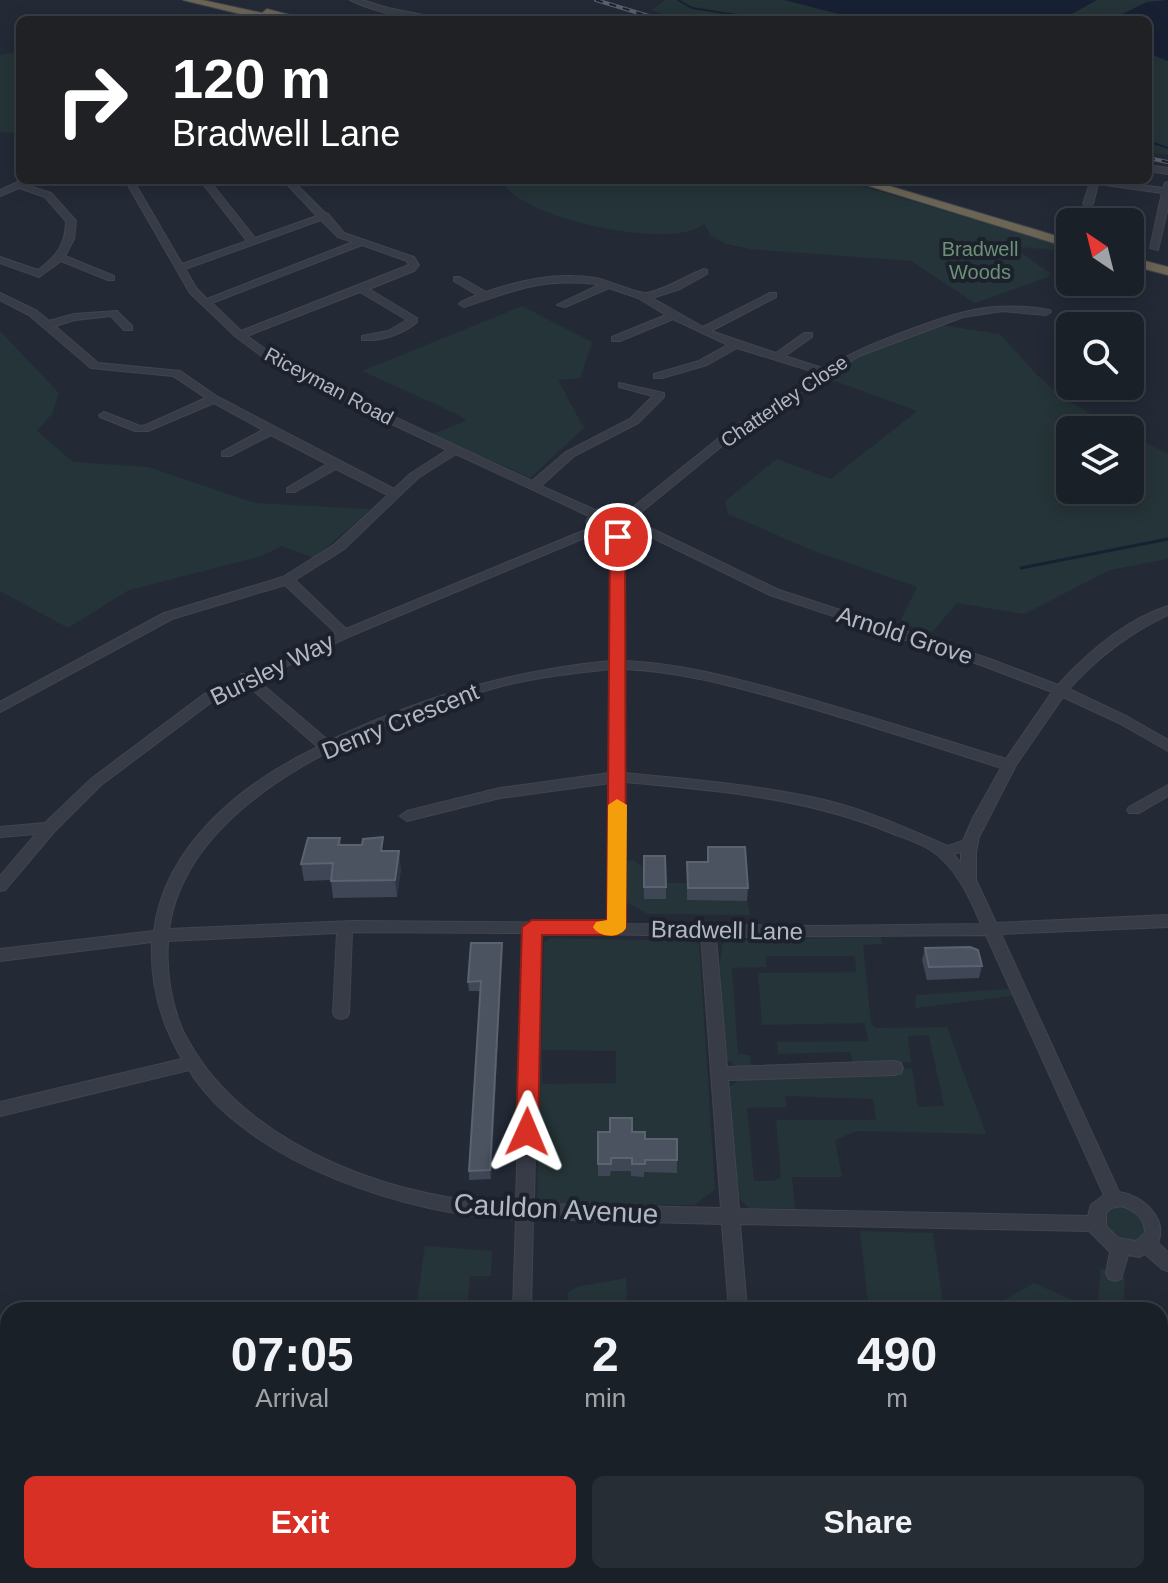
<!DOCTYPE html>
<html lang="en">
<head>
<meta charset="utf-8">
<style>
	:root { --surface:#1a2028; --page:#272d34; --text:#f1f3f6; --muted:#9fa3a8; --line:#383e45; --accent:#d93025 }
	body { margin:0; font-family:Helvetica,sans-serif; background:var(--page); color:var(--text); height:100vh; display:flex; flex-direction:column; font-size:30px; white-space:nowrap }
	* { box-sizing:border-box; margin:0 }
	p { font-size:26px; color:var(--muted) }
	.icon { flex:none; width:44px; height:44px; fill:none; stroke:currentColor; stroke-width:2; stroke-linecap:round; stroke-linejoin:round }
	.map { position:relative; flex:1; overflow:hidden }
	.sheet { position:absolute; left:0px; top:1302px; width:1168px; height:282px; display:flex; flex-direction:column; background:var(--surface); border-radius:24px 24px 0 0; box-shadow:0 4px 20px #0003,0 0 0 2px var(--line) }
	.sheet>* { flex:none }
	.top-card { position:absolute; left:16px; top:16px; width:1136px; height:168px; border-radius:12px; box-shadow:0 4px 20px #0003,0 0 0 2px var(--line); background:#202124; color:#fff; overflow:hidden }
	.needle { width:52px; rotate:325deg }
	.controls { position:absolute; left:1056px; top:208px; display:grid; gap:16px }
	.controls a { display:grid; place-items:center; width:88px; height:88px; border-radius:12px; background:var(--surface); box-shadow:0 4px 20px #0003,0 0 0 2px var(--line); font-size:40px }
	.pin { position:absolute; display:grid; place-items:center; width:68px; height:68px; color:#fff; margin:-34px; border:4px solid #fff; border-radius:50%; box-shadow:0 2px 8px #0007 }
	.me { position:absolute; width:88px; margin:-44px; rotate:1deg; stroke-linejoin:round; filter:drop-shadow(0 0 6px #0008) }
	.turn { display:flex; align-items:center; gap:28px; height:168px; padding:0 24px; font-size:36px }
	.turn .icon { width:104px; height:104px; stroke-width:2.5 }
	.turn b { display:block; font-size:56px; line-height:68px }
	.eta { display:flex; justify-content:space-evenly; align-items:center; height:136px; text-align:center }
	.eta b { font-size:48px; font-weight:600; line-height:56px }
	.primary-button { display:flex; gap:16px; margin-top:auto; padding:16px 24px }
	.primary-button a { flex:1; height:92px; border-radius:12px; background:var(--accent); color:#fff; font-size:32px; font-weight:600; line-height:92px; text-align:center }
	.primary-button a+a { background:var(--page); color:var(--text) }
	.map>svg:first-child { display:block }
	.medical { fill:#33313c }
	.green { fill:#253438; fill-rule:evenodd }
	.water { fill:#182133 }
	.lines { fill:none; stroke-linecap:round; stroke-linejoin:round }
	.stream-far1 { stroke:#182133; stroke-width:2 }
	.stream { stroke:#182133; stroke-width:3 }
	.minor-casing { stroke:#404550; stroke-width:2 }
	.highway-casing { stroke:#414752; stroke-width:2 }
	.minor { fill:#373c47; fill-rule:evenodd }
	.highway { fill:#6c6554; fill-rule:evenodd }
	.rail-casing { stroke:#59606e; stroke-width:4 }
	.rail { stroke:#1c212c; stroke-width:2; stroke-dasharray:7; stroke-linecap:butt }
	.wall { fill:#3f4655 }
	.shaded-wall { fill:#2e3644 }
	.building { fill:#4b5361; stroke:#5b6270; stroke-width:2 }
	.route { fill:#d93025; stroke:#8d1f18; stroke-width:2 }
	.slow { fill:#f59e0b }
	.labels { text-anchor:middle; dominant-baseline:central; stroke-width:8; stroke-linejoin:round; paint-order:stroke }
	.far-park-label { font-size:20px; fill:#6b9177; stroke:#1c212c }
	.far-street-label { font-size:20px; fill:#b1b7c3; stroke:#1c212c }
	.street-label { font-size:24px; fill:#b1b7c3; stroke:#1c212c }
	.near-street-label { font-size:28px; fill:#b1b7c3; stroke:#1c212c }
</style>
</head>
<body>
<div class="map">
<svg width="1168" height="1583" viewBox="0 0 1168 1583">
	<rect width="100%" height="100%" fill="#232a36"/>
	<path class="medical" d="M8 1493V1576H206L213 1583H0V1500Z"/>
	<path class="green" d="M666 0H1168V155L1148 152V149L1158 152 1148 148V20H680L651 10Z
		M20 51V133L0 132V55Z
		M487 180H841L1070 248V251L1018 247 1017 250 1050 273 1048 277 975 303 911 261 750 249 726 244 711 236 704 224C672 251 521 219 501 181Z
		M522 306 592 342 580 378 558 380 584 428 530 478 432 434 466 421 459 415 362 371Z
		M941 325 1000 334 1037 375 1064 399 1121 430H1070V490H1130V435L1168 454V559L1110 570 1024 614 957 603 932 632 899 623 917 587 814 551 728 514 725 501 777 459 831 479 917 411 824 377 861 356Z
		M0 331 59 393 52 414 37 431 73 462 148 467 255 503 371 509 314 558 282 546 259 557 129 590 68 628 0 591Z
		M634 860 643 868 644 899 666 883H687L747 901 750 915 648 914 626 902V861Z
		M881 937 882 944 863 945 871 1023 875 1028 947 1027 986 1134 857 1131 835 1140 842 1177H792L795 1209 749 1208 737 1196 728 1088 742 1078 912 1068 918 1107 944 1106 929 1035 908 1036 911 1062 853 1063 850 1052 778 1054 777 1042 868 1041 865 1023 762 1025 758 973 856 972 855 956H766V967L732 968 738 1054 750 1055 751 1068H740L727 1060 719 968 723 941ZM785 1096 873 1099 876 1120H776L781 1177 774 1181H754L747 1108 787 1107Z
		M551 938 693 941 699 944 715 1189 695 1205 546 1204 537 1197 544 942ZM542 1050 616 1051V1083L542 1084Z
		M1009 989 1012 996 915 1008 916 995Z
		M1115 1206 1130 1207 1142 1216 1146 1235C1130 1249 1120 1241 1105 1230V1212Z
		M860 1231 933 1233 944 1310H869Z
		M425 1246 492 1251 491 1276H470L467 1310H416Z
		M1101 1268 1125 1277 1123 1310H1097Z
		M626 1278 627 1310H569L568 1292 577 1287Z
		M1034 1283 1095 1310H987Z
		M1160 1346 1168 1348V1583H940L936 1576H1160Z
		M206 1576H477L478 1583H213Z"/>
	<path class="water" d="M784 0H1097L1061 20H862Z
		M1168 0V61L1148 53V20H1110L1147 2Z"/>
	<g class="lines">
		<path class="stream-far1" d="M678 0 692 8 769 20
			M1148 141 1168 148"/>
		<path class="stream" d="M1021 568 1168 539"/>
		<g class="minor-casing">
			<path id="minor" d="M350 0H362L388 8 449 20C417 20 378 14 350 0Z
				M1148 165 1168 168V174L1148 171Z
				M22 180H28L29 182 26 185 51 193 76 221 74 239 65 256 114 276V280H108L61 261 39 277 0 263V257L38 270C56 257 66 245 66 221L45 197 19 188 0 196V190Z
				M125 180H133L182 264 247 241 200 180H209L255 238 317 216 283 180H292L325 213 328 214 344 233 414 257 419 265 414 271 369 289 417 318V322C402 335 381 341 362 340V336L388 331 407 320 360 292 247 336 279 359 332 388 532 481 566 452 630 419 653 396 619 387V383L664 393V397L638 423 574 456 541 486 595 510 612 506 632 508 730 429 818 373 737 348 707 365 662 378H654V374L699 361 728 345 673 319 620 341H612V337L666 315 638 298 609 288 565 307 557 305 599 285 596 284C539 278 516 290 464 307L459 304 461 302 477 295 454 281V277H460L486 292C521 280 557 272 595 278 608 280 638 294 647 293 668 289 685 276 704 269L707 270V274L680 289 652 298 703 327 770 293H776V297L711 331 776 353 804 333H812V337L785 356 825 369C852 352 875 343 904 332 956 312 992 300 1050 310L1051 312 1046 315 1003 311 963 317 859 356 738 433 640 513 645 517 639 521C624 515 616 509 600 517L596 524H588L586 522 589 516 456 454 418 478 343 550 295 580 346 629 590 528 594 526 618 533 640 523 779 590 990 659 1058 685C1088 652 1125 620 1168 606V615C1129 633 1098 657 1069 689L1128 717 1168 740V751L1119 723 1063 697 1016 765 979 837 976 852V880L996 923 1168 915V927L1001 934 1119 1192C1142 1195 1168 1218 1158 1243L1168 1252V1271L1162 1269 1145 1254 1139 1257 1128 1255 1121 1279 1115 1281 1109 1279 1106 1273 1110 1252 1089 1231 740 1224 747 1310H729L722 1224 533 1219 531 1310H513L516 1219C412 1217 246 1163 189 1070L0 1116V1102L182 1059C161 1023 150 984 152 942L0 961V949L154 931C165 844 244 782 318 747L247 685 213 701 101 785 54 832 5 890 0 891V876L36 834 0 837V827L45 823 91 779 203 695 240 678 241 674H249L336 633 285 585 172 619 0 712V702L164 613 283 577 335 544 388 495 336 469 295 492H287V488L327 464 271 435 230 456H222V452L263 430 214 403 148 431H135L100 417 99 415 104 412 140 426 146 425 206 398 173 376 91 368 29 315 0 300V293L37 311 49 321 74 314 117 311 132 326V330H124L111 316 75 320 55 326 98 363 180 371 218 397 394 489 410 474 447 450 324 392 271 363 236 337 190 293ZM321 220 338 237 353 242 207 299 197 289 185 269ZM362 245 407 261 409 265 241 331 212 303ZM641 532 770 595 981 665 1052 692 1006 759C931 736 857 712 781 691 730 677 678 663 624 661V540ZM594 534 612 540 611 661C512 670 419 698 329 741L257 680 348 637ZM611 669 610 773 500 788 407 811 400 816 407 821 500 798 610 783 609 923 353 921 169 929C188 793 386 717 502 686 538 677 575 673 611 669ZM624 669C677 671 729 685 779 699 854 720 927 744 1001 768L973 818 963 841 948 846C906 828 865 809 820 799 756 785 690 779 624 773ZM624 782C715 790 811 798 896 835 907 839 919 843 929 849 955 865 970 897 981 924L823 926 625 924ZM961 852V863L953 854ZM352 932 524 933 516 1204C404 1202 257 1151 195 1052 191 1045 186 1038 183 1031 171 1003 166 971 168 941L337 933 333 1013 335 1017 341 1019 347 1017 349 1013ZM539 933 701 936 721 1208 534 1204ZM986 935 1104 1195 1091 1205 1088 1216 739 1209 728 1080 895 1075 901 1073 903 1068 901 1063 895 1061 727 1067 716 937ZM1121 1206C1135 1210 1145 1218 1145 1233L1136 1241 1118 1238 1106 1226V1213L1111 1208Z
				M1081 180H1105L1163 188 1165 183 1168 182V207L1158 250 1150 248 1162 193 1098 184 1093 204 1088 207 1083 204 1090 183Z
				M1168 785V796L1139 813H1129L1127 810 1129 807Z
				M529 1576H549L550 1583H530Z
				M794 1576H814L816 1583H796Z"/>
		</g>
		<g class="highway-casing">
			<path id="highway" d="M183 0H202L262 13 267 9 309 20H265Z
				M850 180H869L1070 240V248Z
				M1130 257 1168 267V275L1130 265Z"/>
		</g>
		<use href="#minor" class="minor"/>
		<use href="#highway" class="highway"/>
		<g class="rail-casing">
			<path id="rail" d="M596 0 662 20
				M1148 158 1168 162"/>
		</g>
		<use href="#rail" class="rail"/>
	</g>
	<path class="wall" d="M340 838 341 845 385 851 401 868 397 897 333 898 331 880 304 881 301 864Z
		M708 847 748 888 747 901 687 900V862H707Z
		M643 868 666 887V899H644Z
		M925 948 982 966 979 978 927 980 922 960Z
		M502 952 491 1179 469 1180V1171L481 991H469L468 982Z
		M598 1132H632L645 1139 677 1160V1173L644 1172V1177L631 1176V1171H611L610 1176H598Z"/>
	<path class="shaded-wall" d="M399 851 401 868 397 897 395 880Z
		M502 943V952L491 1179 490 1170Z"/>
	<path class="building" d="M383 837 381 851H399L395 880 331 881 333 863 301 864 308 838H340L338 845H362L363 839Z
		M708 847H745L748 888H688L687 862H708Z
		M644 856H665L666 887H644Z
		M471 943H502L490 1170 469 1171 481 981 468 982Z
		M970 947 978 950 982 966 929 967 925 948Z
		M610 1118H632V1132H645V1139H677V1160H645V1164H632V1158H611V1164H598V1132H610Z"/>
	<path class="route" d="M618 533 625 537 626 928 617 935H542L538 1132 535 1139H519L516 1132 522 927 532 920H607L610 537Z"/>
	<path class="slow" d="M617 799 627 805 626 928C620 939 599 938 593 927L596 922 607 920 608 805Z"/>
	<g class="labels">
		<g class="far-park-label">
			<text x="980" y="249">Bradwell<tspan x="980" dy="23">Woods</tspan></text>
		</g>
		<g class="far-street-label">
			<text transform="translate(329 386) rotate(28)">Riceyman Road</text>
			<text transform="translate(784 401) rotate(-34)">Chatterley Close</text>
		</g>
		<g class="street-label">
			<text transform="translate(905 635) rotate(18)">Arnold Grove</text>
			<text transform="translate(272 669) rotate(-26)">Bursley Way</text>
			<text transform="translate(400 721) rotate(-22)">Denry Crescent</text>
			<text transform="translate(727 930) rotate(1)">Bradwell Lane</text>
		</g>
		<g class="near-street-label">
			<text transform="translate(556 1209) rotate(3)">Cauldon Avenue</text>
		</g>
	</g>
</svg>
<div class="controls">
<a><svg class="needle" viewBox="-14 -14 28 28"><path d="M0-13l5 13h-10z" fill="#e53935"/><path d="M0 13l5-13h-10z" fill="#9fa3a8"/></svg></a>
<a><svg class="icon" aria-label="search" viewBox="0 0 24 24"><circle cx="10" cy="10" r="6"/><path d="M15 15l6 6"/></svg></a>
<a><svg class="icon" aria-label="layers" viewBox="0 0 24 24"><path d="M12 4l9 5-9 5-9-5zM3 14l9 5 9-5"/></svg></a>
</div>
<div class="pin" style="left:618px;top:537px;background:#d93025"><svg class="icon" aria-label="arrive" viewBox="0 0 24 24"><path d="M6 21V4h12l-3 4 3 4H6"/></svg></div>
<svg class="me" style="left:527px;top:1132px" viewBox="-20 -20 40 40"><path d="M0-17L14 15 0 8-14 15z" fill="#d93025" stroke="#fff" stroke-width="4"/></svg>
<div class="top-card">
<div class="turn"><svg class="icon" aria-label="right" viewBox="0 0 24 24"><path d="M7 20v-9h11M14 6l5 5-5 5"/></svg><div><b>120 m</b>Bradwell Lane</div></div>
</div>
<section class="sheet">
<div class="eta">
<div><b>07:05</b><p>Arrival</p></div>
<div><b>2</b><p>min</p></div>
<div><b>490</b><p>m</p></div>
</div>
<div class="primary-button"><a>Exit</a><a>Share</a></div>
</section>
</div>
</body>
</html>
